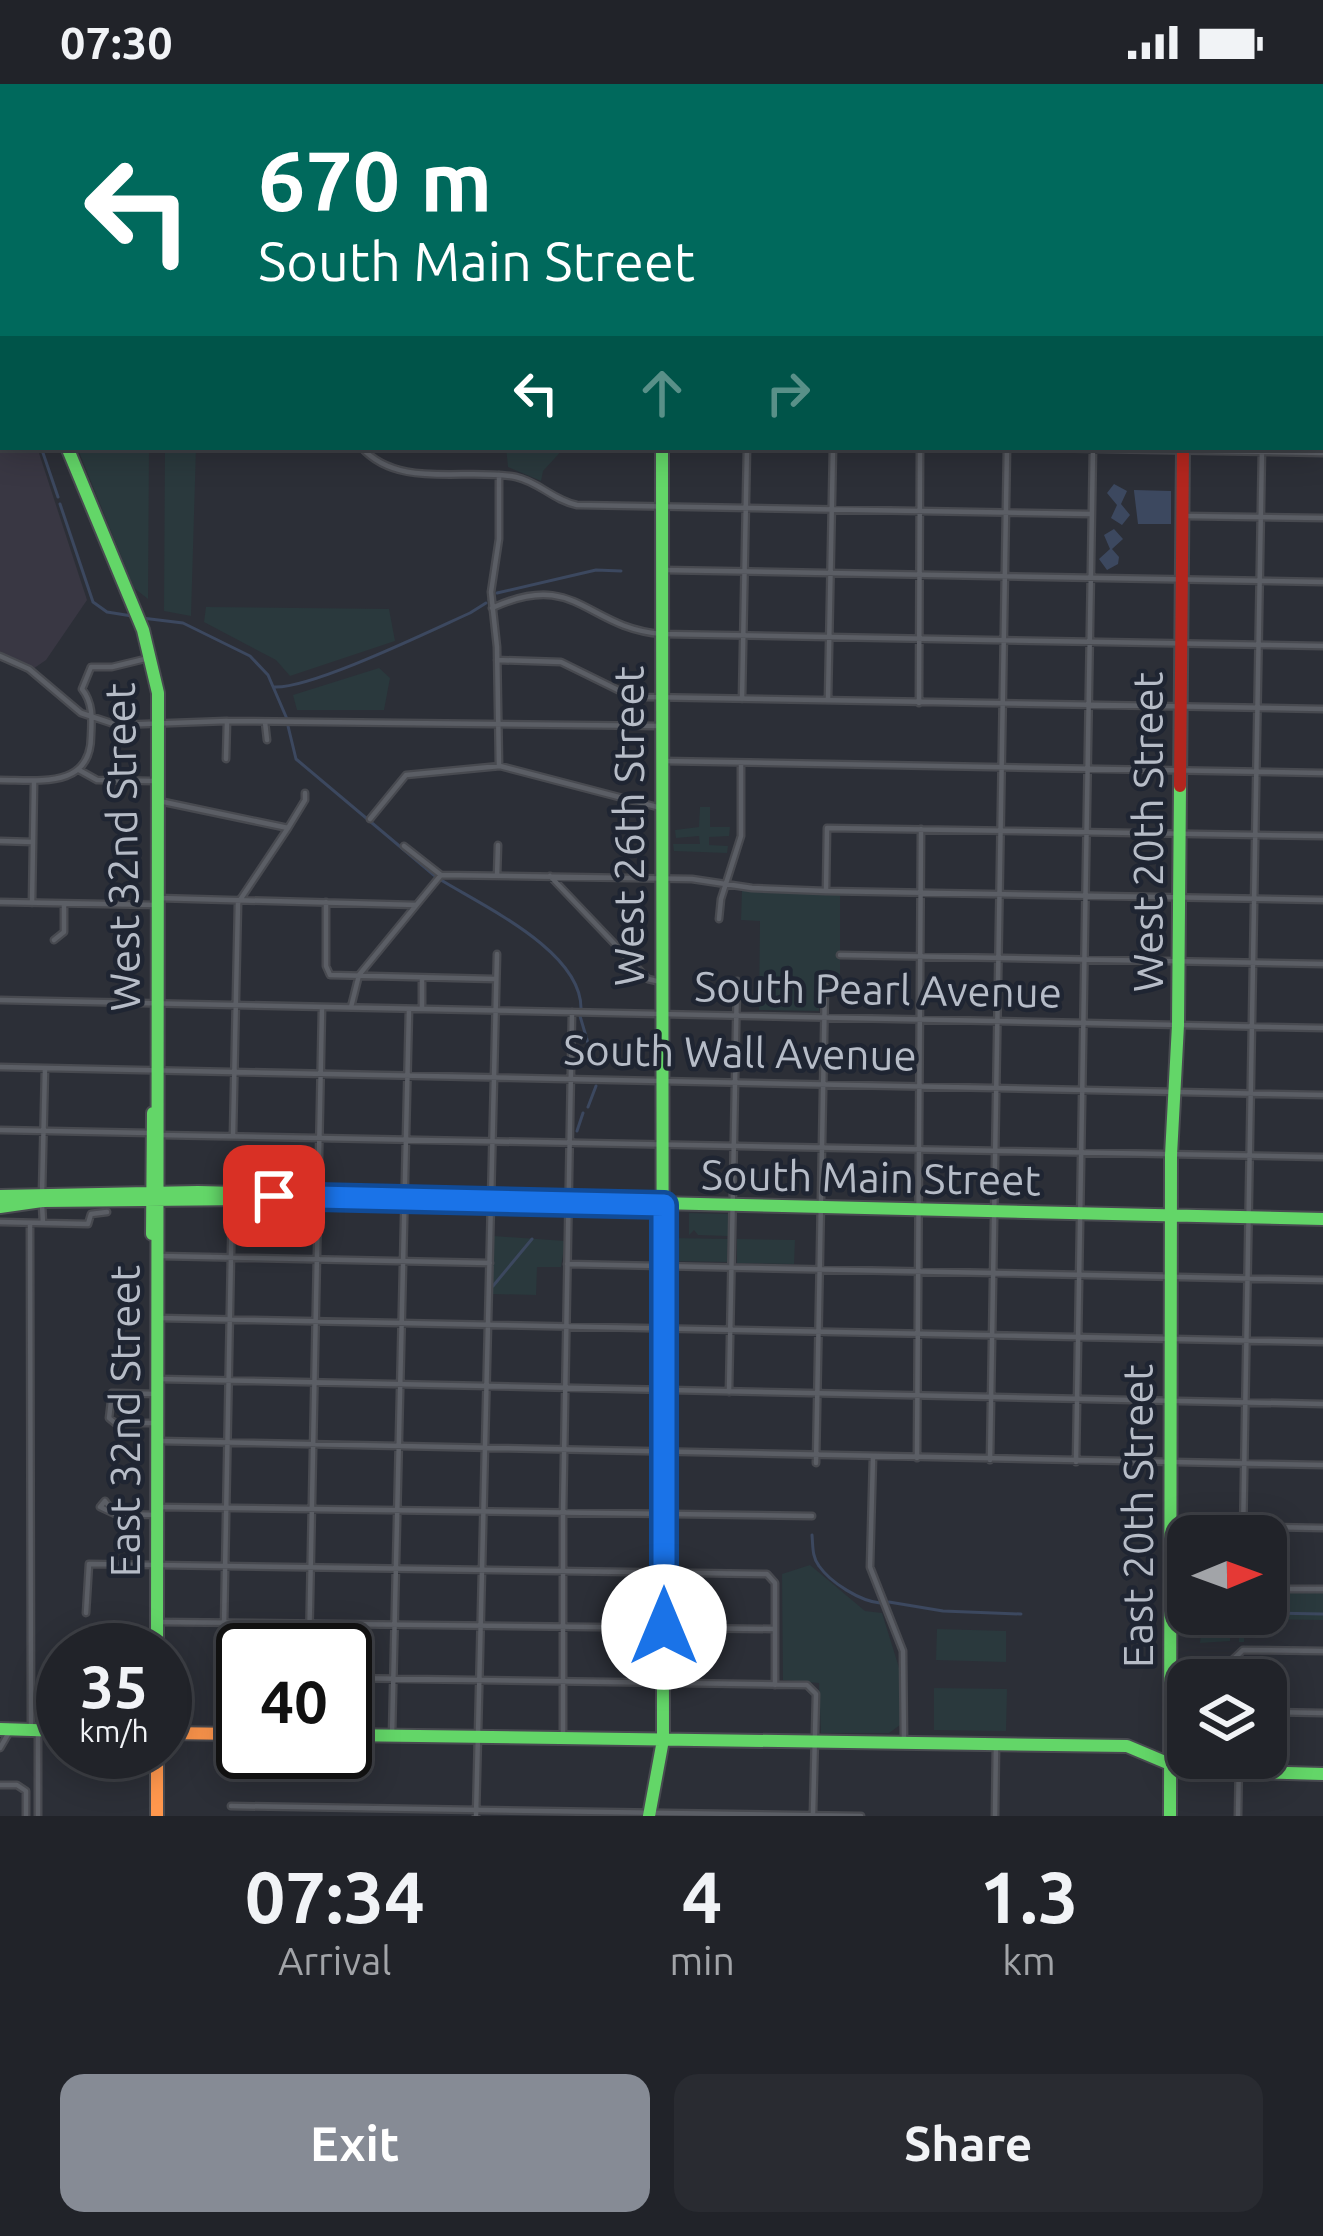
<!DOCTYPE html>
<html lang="en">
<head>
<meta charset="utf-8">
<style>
	:root { --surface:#212329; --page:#292b31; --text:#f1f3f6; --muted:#a2a4a8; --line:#3e4046; --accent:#868b95 }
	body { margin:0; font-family:Ubuntu,sans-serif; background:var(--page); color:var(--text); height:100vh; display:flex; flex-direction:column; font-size:45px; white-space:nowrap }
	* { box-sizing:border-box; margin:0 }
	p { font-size:39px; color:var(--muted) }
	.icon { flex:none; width:66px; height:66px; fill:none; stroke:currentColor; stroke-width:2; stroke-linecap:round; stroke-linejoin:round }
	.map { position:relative; height:1732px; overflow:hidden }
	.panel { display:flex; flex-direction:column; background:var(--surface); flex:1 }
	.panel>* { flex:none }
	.guide { position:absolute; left:0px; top:0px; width:1323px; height:366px; box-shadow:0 6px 30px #0003,0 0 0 3px var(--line); background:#00695c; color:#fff; overflow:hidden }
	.needle { width:78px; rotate:89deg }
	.fabs { position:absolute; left:1167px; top:1431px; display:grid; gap:24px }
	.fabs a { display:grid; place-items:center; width:120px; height:120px; border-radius:24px; background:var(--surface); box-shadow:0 6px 30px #0003,0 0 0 3px var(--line); font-size:60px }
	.speed { position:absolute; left:36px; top:1539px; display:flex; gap:24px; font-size:60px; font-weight:700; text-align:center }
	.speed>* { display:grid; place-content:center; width:156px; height:156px; border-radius:50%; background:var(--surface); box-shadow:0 6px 30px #0003,0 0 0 3px var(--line); line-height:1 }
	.speed small { font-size:30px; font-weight:400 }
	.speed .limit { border:6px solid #111; border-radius:18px; background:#fff; color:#111 }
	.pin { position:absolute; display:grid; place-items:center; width:102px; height:102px; color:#fff; margin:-51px; border-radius:24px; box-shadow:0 6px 18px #0006 }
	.me { position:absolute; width:132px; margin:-66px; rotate:0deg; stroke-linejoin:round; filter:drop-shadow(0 0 9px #0008) }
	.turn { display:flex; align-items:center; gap:42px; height:252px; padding:0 60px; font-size:54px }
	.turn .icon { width:156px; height:156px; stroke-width:2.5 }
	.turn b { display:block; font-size:84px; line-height:102px }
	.lanes { display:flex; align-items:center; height:114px; padding:0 60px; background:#0003; justify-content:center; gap:60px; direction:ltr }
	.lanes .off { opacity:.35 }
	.eta { display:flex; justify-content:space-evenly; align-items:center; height:204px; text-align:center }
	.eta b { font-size:72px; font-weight:600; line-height:84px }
	.cta { display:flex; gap:24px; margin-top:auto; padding:24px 60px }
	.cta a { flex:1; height:138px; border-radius:24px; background:var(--accent); color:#fff; font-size:48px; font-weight:600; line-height:138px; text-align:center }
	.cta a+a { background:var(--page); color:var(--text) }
	.status { display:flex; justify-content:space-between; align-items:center; height:84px; padding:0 60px; background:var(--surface); direction:ltr }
	.status svg { height:33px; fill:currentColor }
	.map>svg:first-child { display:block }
	.medical { fill:#393743 }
	.green { fill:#2a393d }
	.water { fill:#3c485f }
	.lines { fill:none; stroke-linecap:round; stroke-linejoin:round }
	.stream { stroke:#3c485f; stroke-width:3 }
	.street-casing { stroke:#484a50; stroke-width:9 }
	.fast-casing { stroke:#484a50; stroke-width:16 }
	.slow-casing { stroke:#484a50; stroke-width:16 }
	.jam-casing { stroke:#484a50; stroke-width:16 }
	.street { stroke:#5b5e65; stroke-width:4.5 }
	.fast { stroke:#63d668; stroke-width:12 }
	.slow { stroke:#ff974d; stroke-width:12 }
	.jam { stroke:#b3261e; stroke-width:12 }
	.route-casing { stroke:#114b97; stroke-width:30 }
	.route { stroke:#1a73e8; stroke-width:21 }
	.labels { text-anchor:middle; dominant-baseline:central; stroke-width:9; stroke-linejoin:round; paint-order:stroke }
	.street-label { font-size:42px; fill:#b6bcc7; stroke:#1f2532 }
</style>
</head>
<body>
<div class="status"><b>07:30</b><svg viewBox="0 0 49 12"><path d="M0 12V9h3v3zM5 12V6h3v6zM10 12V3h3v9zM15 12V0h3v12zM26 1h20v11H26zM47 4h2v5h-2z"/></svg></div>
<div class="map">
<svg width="1323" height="1732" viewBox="0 0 1323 1732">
	<rect width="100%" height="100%" fill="#2c2f37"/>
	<path class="medical" d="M0 253 3 363H37L87 516 46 576 27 589 0 575Z"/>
	<path class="green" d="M77 363H149L148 515 134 504Z
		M165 363H196L191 532 164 527Z
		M506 363H565L543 387 541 397 508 383Z
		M206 523 389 525 395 557 290 592 276 576 204 538Z
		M379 584 390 594 384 626H297L293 611Z
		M700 723H710V743H730L729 752 709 753V761L728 762 727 769 674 767 673 760H700L699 752 676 754 675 746 699 743Z
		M742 806 840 810V897H819V927L759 926 760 837 741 836Z
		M689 1129 728 1130V1152L698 1151 694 1146 689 1151Z
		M494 1152 565 1157 561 1183H537L536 1211 492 1210Z
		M668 1154 728 1155 727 1178 668 1177Z
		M737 1155 795 1156 794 1180 737 1179Z
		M810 1481 865 1527 882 1529 900 1587V1641L889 1649H821L819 1599 783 1596 782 1490Z
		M1266 1507H1323V1536L1245 1535 1244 1558H1239V1530H1266Z
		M1217 1530 1231 1531 1230 1557 1200 1559 1202 1543Z
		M937 1545 1006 1547V1578L936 1576Z
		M934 1604 1007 1605 1006 1647 934 1646Z"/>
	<path class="water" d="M1114 400 1127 407 1121 420 1130 431 1122 441 1111 434 1117 421 1107 409Z
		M1134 407V406L1171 407V440H1138Z
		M1114 445 1123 455 1112 465 1119 473 1118 480 1107 486 1099 475 1110 465 1104 451Z"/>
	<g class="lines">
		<path class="stream" d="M0 249 3 252
			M41 363 58 413
			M60 420 93 518 107 528 132 532
			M497 509 596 486 621 487
			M489 516V515
			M142 534 183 539 250 572 268 591 287 635
			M274 603C311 605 430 547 470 529L486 519
			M288 642 296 675 435 792
			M441 796C485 823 582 868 581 925
			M580 932 588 959
			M588 1023 596 1002
			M577 1047 583 1029
			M493 1202 532 1155
			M812 1451C813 1462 812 1473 819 1482 831 1499 860 1517 880 1519
			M889 1518 943 1527 1021 1530
			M1185 1529H1188
			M1266 1529 1323 1530"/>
		<g class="street-casing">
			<path id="street" d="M321 0V3
				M382 0V3
				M596 0V3
				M755 3 756 0
				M927 3V0
				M1013 3V0
				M1056 3V0
				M1099 3V0
				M1320 19H1323
				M1320 83H1323
				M1320 182H1323
				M0 190 3 191
				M1320 244H1323
				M0 303 3 304
				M1320 307 1323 308
				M361 363C399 406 466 383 516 393 539 398 553 416 577 421L1090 430
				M987 363 1323 369
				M1185 432 1323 434
				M663 486 1323 498
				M492 524C577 485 585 544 662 550L1323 562
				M0 572 29 585 81 629 117 641 227 637 661 642
				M497 576 561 578 618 606 645 613 1323 625
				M742 615 747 363
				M828 616 833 363
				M919 619 920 363
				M265 638 267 656
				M226 675 227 637
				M663 677 1323 689
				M499 682 497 563 491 508 499 455V391
				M79 686 97 696 154 697
				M0 696C38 696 91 705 91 652 92 634 93 619 82 605L91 583H112L149 574
				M159 717 288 744
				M370 735 406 691 500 682 661 724
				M0 757 33 758
				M404 762 441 791
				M441 791 692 795 752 804 826 807 1323 816
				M497 792 498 761
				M550 792 648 895 661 898
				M826 807 827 744 1323 752
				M158 814 416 821
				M0 818 157 821
				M326 818V882L330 891 495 895
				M32 819 34 699
				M719 835 721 815 741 752V679
				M54 856 64 848V820
				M840 871 1323 880
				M0 916 1323 944
				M351 923 359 891 441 791
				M422 925V895
				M0 983 1323 1011
				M0 1046 150 1049
				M159 1051 1323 1073
				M233 1051 238 819 288 744 305 716V709
				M42 1109 45 984
				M42 1121 43 1139
				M0 1138 88 1140 91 1130 107 1128
				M30 1139 31 1643
				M160 1172 490 1179
				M567 1180 1323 1196
				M159 1234 1323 1258
				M159 1295 1323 1320
				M729 1308 737 897
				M156 1339H115L109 1334 112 1309 157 1310
				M159 1357 1323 1381
				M873 1373 870 1483 903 1567 904 1659
				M917 1374 921 745
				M990 1376 1007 363
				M1076 1378 1093 363
				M816 1379 825 903
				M105 1417 115 1430 100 1423Z
				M157 1423 812 1432
				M115 1430 157 1431
				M1173 1441 1323 1444
				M1243 1452 1262 363
				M1266 1505H1323
				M86 1529 89 1480 767 1490 775 1499V1601
				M157 1538 775 1545
				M309 1566 322 923
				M225 1592 243 1593
				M345 1594 807 1601 816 1610 813 1729
				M1223 1595 1225 1583 1243 1566 1323 1567
				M1170 1627H1188
				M1266 1628 1323 1629
				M38 1648V1732
				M222 1649 232 1116
				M392 1651 409 925
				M563 1654V1430L572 928
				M0 1664 11 1645
				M0 1701H17L26 1707V1732
				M231 1722 861 1732
				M476 1732 497 870
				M995 1732 996 1660
				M1238 1732 1239 1674"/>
		</g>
		<g class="fast-casing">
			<path id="fast" d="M49 0 53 3
				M159 0V3
				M668 0V3
				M1182 0V3
				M67 363 143 546 158 609 157 1566
				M0 1112 198 1108 1323 1135
				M0 1123 42 1117 247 1115
				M152 1150 153 1029
				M0 1645 63 1647
				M345 1651 1127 1662 1184 1686 1323 1690
				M649 1732 663 1656 662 363
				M1170 1732 1171 1071 1178 941 1180 702"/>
		</g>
		<g class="slow-casing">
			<path id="slow" d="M1320 143H1323
				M165 1649 243 1650
				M157 1668V1732"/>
		</g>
		<g class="jam-casing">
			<path id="jam" d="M1180 702 1183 363"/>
		</g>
		<use href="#street" class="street"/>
		<use href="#fast" class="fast"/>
		<use href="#slow" class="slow"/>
		<use href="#jam" class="jam"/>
	</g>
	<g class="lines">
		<g class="route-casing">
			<path id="route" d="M274 1112 664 1121V1543"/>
		</g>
		<use href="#route" class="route"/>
	</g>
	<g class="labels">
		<g class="street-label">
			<text transform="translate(628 742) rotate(-90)">West 26th Street</text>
			<text transform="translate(1147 748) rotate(-90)">West 20th Street</text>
			<text transform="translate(122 763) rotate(-91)">West 32nd Street</text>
			<text transform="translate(878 905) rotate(1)">South Pearl Avenue</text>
			<text transform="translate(740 968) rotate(1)">South Wall Avenue</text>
			<text transform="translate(871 1093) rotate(1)">South Main Street</text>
			<text transform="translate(124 1337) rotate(-90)">East 32nd Street</text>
			<text transform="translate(1137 1432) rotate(-90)">East 20th Street</text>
		</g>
	</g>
</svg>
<div class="fabs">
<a><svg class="needle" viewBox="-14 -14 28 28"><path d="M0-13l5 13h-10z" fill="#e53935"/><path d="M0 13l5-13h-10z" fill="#a2a4a8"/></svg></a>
<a><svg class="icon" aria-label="layers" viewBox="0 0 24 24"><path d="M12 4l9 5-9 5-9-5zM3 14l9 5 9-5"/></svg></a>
</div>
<div class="speed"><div>35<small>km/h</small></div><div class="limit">40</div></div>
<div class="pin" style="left:274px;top:1112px;background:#d93025"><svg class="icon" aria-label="arrive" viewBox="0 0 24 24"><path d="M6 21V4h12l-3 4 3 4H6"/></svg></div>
<svg class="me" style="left:664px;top:1543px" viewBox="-20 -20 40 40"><circle r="19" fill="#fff"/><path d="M0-13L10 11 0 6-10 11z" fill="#1a73e8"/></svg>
<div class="guide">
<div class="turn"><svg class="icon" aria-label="left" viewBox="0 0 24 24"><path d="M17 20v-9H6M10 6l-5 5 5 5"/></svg><div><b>670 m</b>South Main Street</div></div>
<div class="lanes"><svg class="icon" aria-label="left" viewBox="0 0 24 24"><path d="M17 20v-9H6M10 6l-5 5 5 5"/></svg><svg class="icon off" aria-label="ahead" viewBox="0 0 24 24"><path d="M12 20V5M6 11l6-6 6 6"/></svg><svg class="icon off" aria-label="right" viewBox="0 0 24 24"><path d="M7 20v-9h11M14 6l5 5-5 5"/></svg></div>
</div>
</div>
<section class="panel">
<div class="eta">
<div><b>07:34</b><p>Arrival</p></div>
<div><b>4</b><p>min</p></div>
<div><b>1.3</b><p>km</p></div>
</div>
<div class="cta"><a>Exit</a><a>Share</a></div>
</section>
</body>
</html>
